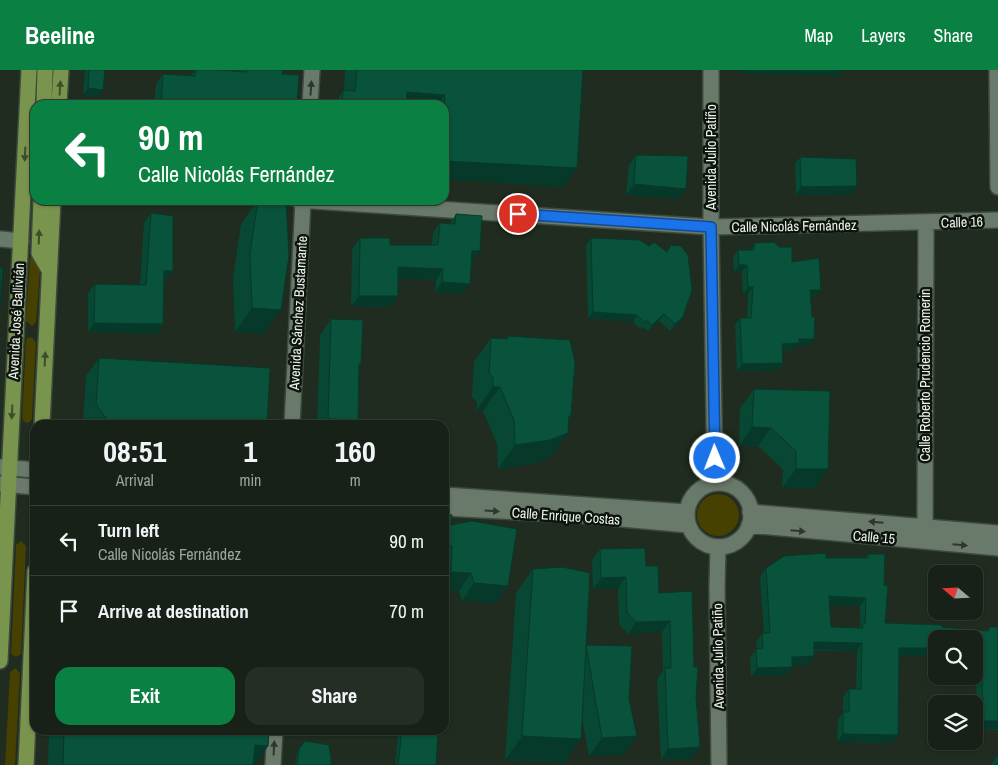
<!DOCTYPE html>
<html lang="en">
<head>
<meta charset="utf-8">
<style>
	:root { --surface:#172117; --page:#242e24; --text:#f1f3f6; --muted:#9ea3a1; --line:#363e36; --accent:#0b8043 }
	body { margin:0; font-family:"Archivo Narrow",sans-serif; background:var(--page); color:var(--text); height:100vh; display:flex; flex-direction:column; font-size:19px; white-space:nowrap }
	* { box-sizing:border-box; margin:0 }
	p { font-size:16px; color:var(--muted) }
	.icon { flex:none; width:28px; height:28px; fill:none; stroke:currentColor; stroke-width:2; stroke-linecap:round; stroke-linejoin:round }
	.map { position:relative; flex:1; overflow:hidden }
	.sheet { position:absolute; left:30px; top:350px; width:419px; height:315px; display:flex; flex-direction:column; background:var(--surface); border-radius:15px; box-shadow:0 1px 4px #0004,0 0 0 1px var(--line) }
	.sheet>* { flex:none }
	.guide { position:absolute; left:30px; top:30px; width:419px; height:105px; border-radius:15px; box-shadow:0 1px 4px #0004,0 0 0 1px var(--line); background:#0b8043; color:#fff; overflow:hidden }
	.needle { width:32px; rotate:289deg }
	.controls { position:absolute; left:928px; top:495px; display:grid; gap:10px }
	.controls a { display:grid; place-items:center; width:55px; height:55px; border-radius:10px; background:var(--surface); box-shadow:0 1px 4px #0004,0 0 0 1px var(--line); font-size:25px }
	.pin { position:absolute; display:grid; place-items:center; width:42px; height:42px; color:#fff; margin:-21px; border:2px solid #fff; border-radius:50%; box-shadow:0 1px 5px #0007 }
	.me { position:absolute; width:55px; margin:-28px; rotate:359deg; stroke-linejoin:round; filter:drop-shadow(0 0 4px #0008) }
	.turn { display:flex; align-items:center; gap:18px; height:105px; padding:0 25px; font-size:22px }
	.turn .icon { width:65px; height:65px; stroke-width:2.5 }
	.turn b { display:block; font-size:35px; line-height:42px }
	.eta { display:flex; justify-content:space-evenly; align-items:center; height:85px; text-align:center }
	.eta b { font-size:30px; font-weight:800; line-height:35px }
	.primary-button { display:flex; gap:10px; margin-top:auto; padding:10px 25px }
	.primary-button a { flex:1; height:58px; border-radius:15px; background:var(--accent); color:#fff; font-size:20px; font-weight:800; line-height:58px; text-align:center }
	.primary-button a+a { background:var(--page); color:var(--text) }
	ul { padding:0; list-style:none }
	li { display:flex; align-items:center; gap:15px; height:70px; padding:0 25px; border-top:1px solid var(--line) }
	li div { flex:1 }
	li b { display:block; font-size:19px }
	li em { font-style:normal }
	header { display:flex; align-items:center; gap:30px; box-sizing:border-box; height:70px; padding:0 25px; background:var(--accent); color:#fff }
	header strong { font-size:24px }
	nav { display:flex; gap:28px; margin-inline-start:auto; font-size:18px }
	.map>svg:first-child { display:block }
	.green { fill:#464100 }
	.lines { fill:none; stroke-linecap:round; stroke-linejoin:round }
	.minor-casing { stroke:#3e4a3f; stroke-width:18 }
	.tertiary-casing { stroke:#3e4a3f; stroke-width:18 }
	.primary-casing { stroke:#3e4a3f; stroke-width:18 }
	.minor { stroke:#6a7a6a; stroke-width:15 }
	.tertiary { stroke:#6a7a6a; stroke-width:15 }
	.primary { stroke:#79944d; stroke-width:15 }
	.wall { fill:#084734; fill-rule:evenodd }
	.shaded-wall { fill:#06392a }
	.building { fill:#09523c; stroke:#06392a; fill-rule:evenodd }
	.oneway { fill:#3e4d2a }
	.oneway2 { fill:#2e372e }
	.route-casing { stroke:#114b97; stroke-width:12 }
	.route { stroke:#1a73e8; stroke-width:9 }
	.labels { text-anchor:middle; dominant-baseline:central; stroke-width:5; stroke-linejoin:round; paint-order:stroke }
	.street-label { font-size:14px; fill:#eaf3ea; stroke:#0d130d }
</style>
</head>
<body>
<header>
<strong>Beeline</strong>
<nav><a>Map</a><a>Layers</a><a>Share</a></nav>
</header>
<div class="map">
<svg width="998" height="695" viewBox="0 0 998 695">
	<rect width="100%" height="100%" fill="#1f2c1f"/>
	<path class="green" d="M30 187 32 188 40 201 36 252 32 256 26 251Z
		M31 267 36 272 32 348 30 352 27 353 23 351 22 348 26 272 27 268Z
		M697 445a21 21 0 1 1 42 0a21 21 0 1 1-42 0Z
		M21 471 26 476 21 584 16 587 11 584 16 475Z
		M15 598 20 603 15 695H5L10 602Z"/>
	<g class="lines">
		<g class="minor-casing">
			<path id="minor" d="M711 0V157L715 413
				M997 0 998 117
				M310 35 312 0
				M298 130 711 157 998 150
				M0 169 21 171
				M292 355 303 130
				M925 456 926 153
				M718 477 717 518 719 695
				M273 695 275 660"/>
		</g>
		<g class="tertiary-casing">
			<path id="tertiary" d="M0 397 35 400
				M687 445a32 32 0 1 1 64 0a32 32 0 1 1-64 0Z
				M0 414 35 417
				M444 425 687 442
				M444 438 577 445 688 455
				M750 442 998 463
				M749 455 998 478"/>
		</g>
		<g class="primary-casing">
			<path id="primary" d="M44 35 45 0
				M59 35 61 0
				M41 130 39 183 49 200
				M42 355 53 130
				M0 591 29 0
				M26 695 35 501"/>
		</g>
		<use href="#minor" class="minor"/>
		<use href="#tertiary" class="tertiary"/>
		<use href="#primary" class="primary"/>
	</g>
	<path class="wall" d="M85 0H105L98 27 83 25Z
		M195 0H219L239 1V0H283L282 4 297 35H154L156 14 163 4 191 5Z
		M345 0H583L564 117 444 109V35H333L344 20Z
		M636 85 679 129 626 125 629 95Z
		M800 87 852 124 796 125 795 94Z
		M258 130 264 264 235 262 233 208 241 154Z
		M151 143 173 201 166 210H164L157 264 88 262V223L95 214 140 215 144 153Z
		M456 144 480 181 472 192 470 214 462 224 435 222 436 210 398 208V226L390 237 351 236 352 179 360 168 390 175H432L433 163 440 153 450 154Z
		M591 168 649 176 667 182 671 175 683 247 678 254 670 261 659 251 648 261 642 257 640 259 633 252 588 248 586 175Z
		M755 173 792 192 816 227H811L809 276H797L794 280 782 281 783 293 778 300 737 301 735 255 740 248H747L748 224H743L742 202H734L733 187 738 180H751Z
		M331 249 361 294 359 297 358 350 354 355H317L320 265Z
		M508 266 571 346 569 350 551 387 533 394 498 399 497 374 483 341H476L477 332 472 327 474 292 491 268 506 269Z
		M99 288 267 355H85L83 352 86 306Z
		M754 319 828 399 815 418H782L783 400 758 376H739L740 338Z
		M444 444 451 455 496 533 462 531 459 521 444 520Z
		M600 479 646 496 694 597 696 627 692 689 661 690 657 610 663 600 662 562 628 564 619 554 618 519H593L592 490Z
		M868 484 884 515 885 553 942 557 988 561 990 557H998V660L978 659 974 569H936V586H899L898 665 892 673 837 672 838 650 843 642V627L849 619H856L857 581H814V586L808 595H792L786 605 751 606 750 587 757 579 756 572 762 563H764L760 507 766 498 826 488H865ZM829 535 860 536V558L831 557Z
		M533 499 586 575 624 685 589 686 582 648 581 669 564 693 505 690 516 523Z
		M49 660H269L268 676 254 695H48Z
		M324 660H435L436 695H395L398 665 319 666Z
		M305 671 331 695H295L297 683Z
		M998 685V695H992V693Z"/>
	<path class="shaded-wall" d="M744 0H843L840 6 742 4Z
		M88 18 103 20 98 27 83 25Z
		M407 22 445 25 438 35H398Z
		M444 91 577 98 564 117 444 109Z
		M634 114 686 119 679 129 626 125Z
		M857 116 852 124 796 125 801 117Z
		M472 181H480L472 192 465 191Z
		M739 195H747L742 202H734Z
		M398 197 443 199 436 210 391 208Z
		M164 201H173L166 210 158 211Z
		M442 212 470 214 462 224 435 222Z
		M748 217H753L748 224H743Z
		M810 220H821L816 227 805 228Z
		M359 226H398L390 237 351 236Z
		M252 238 281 240 264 264 235 262Z
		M593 242 637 245 633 252 588 248Z
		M664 244 659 251 648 261 652 255Z
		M683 247 678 254 670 261 675 254Z
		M94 253 163 254 157 264 88 262Z
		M799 269H814L809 276H797L794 280 777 281 782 274Z
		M783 293 778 300 737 301 742 294Z
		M493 317H500L483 341H476Z
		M569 346H571L557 367 568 363 551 387 533 394 498 399 515 375Z
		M328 349 358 350 354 355H324Z
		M108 351 177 355H106Z
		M752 357 771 358 758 376H739Z
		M796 399H828L815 418H782Z
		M444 475 452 476 444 488Z
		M451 502 471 503 459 521 444 520V513Z
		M626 507 618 519H593L601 508Z
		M474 513 508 516 496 533 462 531Z
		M829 526 866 528 860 536 823 535Z
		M670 551 662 562 628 564 636 552Z
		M814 572 862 573 857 581 808 580Z
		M899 578H936V586H893Z
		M814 586 808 595H786L792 587Z
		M974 594H981L975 602H974Z
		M792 597 786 605 751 606 757 598Z
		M984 651H998V659H978Z
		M402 660 398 665 319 666 323 661Z
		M843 664 898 665 892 673 837 672Z
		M522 666 581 669 564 693 505 690Z
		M637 666 624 685 589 686 602 668Z
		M255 675 268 676 254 695H241Z
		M700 677 692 689 661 690 668 679Z"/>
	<path class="building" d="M89 0H105L103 20 88 18Z
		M196 0H219L246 2V0H283L282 4 299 5 297 35H161L163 4 195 6Z
		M357 0H583L577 98 444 91V39L445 25 407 22 406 35H342L343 20 355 21Z
		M636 85 688 86 686 119 634 114Z
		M800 87 856 89 857 116 801 117Z
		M258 130 286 131 289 186 281 240 252 238 250 184Z
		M151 143 173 146V201H164L163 254 94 253 95 214 146 215Z
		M456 144 482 146 480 181H472L470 214 442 212 443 199 398 197V226H359L360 168H390V175H438L440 153 455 154Z
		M591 168 640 170 649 176 654 172 667 182 671 175 681 176 688 185 692 220 683 247 675 254 664 244 652 255 646 250 645 253 637 245 593 242Z
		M774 172 779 177H792V192L819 188 821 220H810L812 247H815L814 269H799V273L782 274 783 293 742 294 740 248H751L753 217H748L747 195H739L738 180H753L755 173Z
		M0 198H3L0 236Z
		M331 249 363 250 361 294H359L358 350 328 349Z
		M508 266 570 270 575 292 571 346H569L568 363 550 370 515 375 514 350 500 317H493V308L489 303 491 268 508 269Z
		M99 288 270 298 267 355H177L108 351 96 334Z
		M754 319 830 321 828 399H796V381L771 358 752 357Z
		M444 444 452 445 451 455 472 451 517 459 508 516 474 513 471 503 451 502 452 476 444 475Z
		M645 478 646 496H658L659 523 692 521 694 597H698L696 627 700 677 668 679 665 598H671L670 551 636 552 627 542 626 507 601 508 600 479Z
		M826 483V488H868V484H885L884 515 888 516 885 553 942 555V557L988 561 990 557H998V651H984L981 594H974V569H936V578H899L898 665 843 664V642H849V619H861L862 573 814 572V586L792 587V597L757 598 756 579 763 578 762 563H770L766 498 784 486ZM829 526 866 528 865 554H862L863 558 831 557Z
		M562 497 590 503 581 669 522 666 533 499Z
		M586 575 632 576 629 629 637 666 602 668Z
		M64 660H269L268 676 255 675 253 695H63Z
		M324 660H366L323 661Z
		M402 660H435L438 663 436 695H398Z
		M305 671 329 675 331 688V695H297V694L299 679Z"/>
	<defs><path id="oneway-solid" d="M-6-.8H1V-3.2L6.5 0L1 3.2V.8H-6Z" transform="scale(1.25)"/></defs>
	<g class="oneway">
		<use href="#oneway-solid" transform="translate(60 18) rotate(-86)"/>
		<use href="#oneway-solid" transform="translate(25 84) rotate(93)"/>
		<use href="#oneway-solid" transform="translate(39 167) rotate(-88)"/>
		<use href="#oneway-solid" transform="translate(45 289) rotate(-87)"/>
		<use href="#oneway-solid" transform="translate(12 342) rotate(93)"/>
	</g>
	<g class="oneway2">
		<use href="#oneway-solid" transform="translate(311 18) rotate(-86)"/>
		<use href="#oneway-solid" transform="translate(492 441) rotate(3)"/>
		<use href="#oneway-solid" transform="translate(876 452) rotate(-175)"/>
		<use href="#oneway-solid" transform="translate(798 461) rotate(5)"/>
		<use href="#oneway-solid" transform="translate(960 475) rotate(5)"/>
		<use href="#oneway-solid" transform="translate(274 678) rotate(-87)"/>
	</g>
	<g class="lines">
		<g class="route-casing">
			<path id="route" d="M518 144 711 157 715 388"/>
		</g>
		<use href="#route" class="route"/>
	</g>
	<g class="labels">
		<g class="street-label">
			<text transform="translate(711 87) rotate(-90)">Avenida Julio Patiño</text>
			<text transform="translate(962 152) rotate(-2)">Calle 16</text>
			<text transform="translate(794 156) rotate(-1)">Calle Nicolás Fernández</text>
			<text transform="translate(298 243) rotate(-87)">Avenida Sánchez Bustamante</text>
			<text transform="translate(16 251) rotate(-87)">Avenida José Ballivián</text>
			<text transform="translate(925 305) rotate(-90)">Calle Roberto Prudencio Romerin</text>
			<text transform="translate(566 446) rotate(4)">Calle Enrique Costas</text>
			<text transform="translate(874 467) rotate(5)">Calle 15</text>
			<text transform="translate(718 586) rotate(-91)">Avenida Julio Patiño</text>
		</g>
	</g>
</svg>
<div class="controls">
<a><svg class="needle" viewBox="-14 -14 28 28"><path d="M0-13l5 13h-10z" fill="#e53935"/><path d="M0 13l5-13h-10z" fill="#9ea3a1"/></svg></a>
<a><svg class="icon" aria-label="search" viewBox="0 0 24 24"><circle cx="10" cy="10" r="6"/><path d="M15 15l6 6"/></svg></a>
<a><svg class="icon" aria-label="layers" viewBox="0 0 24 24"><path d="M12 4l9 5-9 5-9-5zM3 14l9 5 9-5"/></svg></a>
</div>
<div class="pin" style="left:518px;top:144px;background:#d93025"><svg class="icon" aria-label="arrive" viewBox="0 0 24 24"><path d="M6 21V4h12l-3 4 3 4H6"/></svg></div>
<svg class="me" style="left:715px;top:388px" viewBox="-20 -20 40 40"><circle r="17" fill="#1a73e8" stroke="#fff" stroke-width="3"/><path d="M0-11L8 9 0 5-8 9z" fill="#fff"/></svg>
<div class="guide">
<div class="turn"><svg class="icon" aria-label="left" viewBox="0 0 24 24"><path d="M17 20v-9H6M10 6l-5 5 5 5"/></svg><div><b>90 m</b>Calle Nicolás Fernández</div></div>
</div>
<section class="sheet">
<div class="eta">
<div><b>08:51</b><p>Arrival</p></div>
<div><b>1</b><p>min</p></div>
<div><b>160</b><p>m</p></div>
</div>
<ul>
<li><svg class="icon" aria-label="left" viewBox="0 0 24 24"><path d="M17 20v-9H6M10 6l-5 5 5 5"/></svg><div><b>Turn left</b><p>Calle Nicolás Fernández</p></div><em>90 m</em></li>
<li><svg class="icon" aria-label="arrive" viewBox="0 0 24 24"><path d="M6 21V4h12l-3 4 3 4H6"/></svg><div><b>Arrive at destination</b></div><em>70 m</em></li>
</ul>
<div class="primary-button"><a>Exit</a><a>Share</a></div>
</section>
</div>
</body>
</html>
